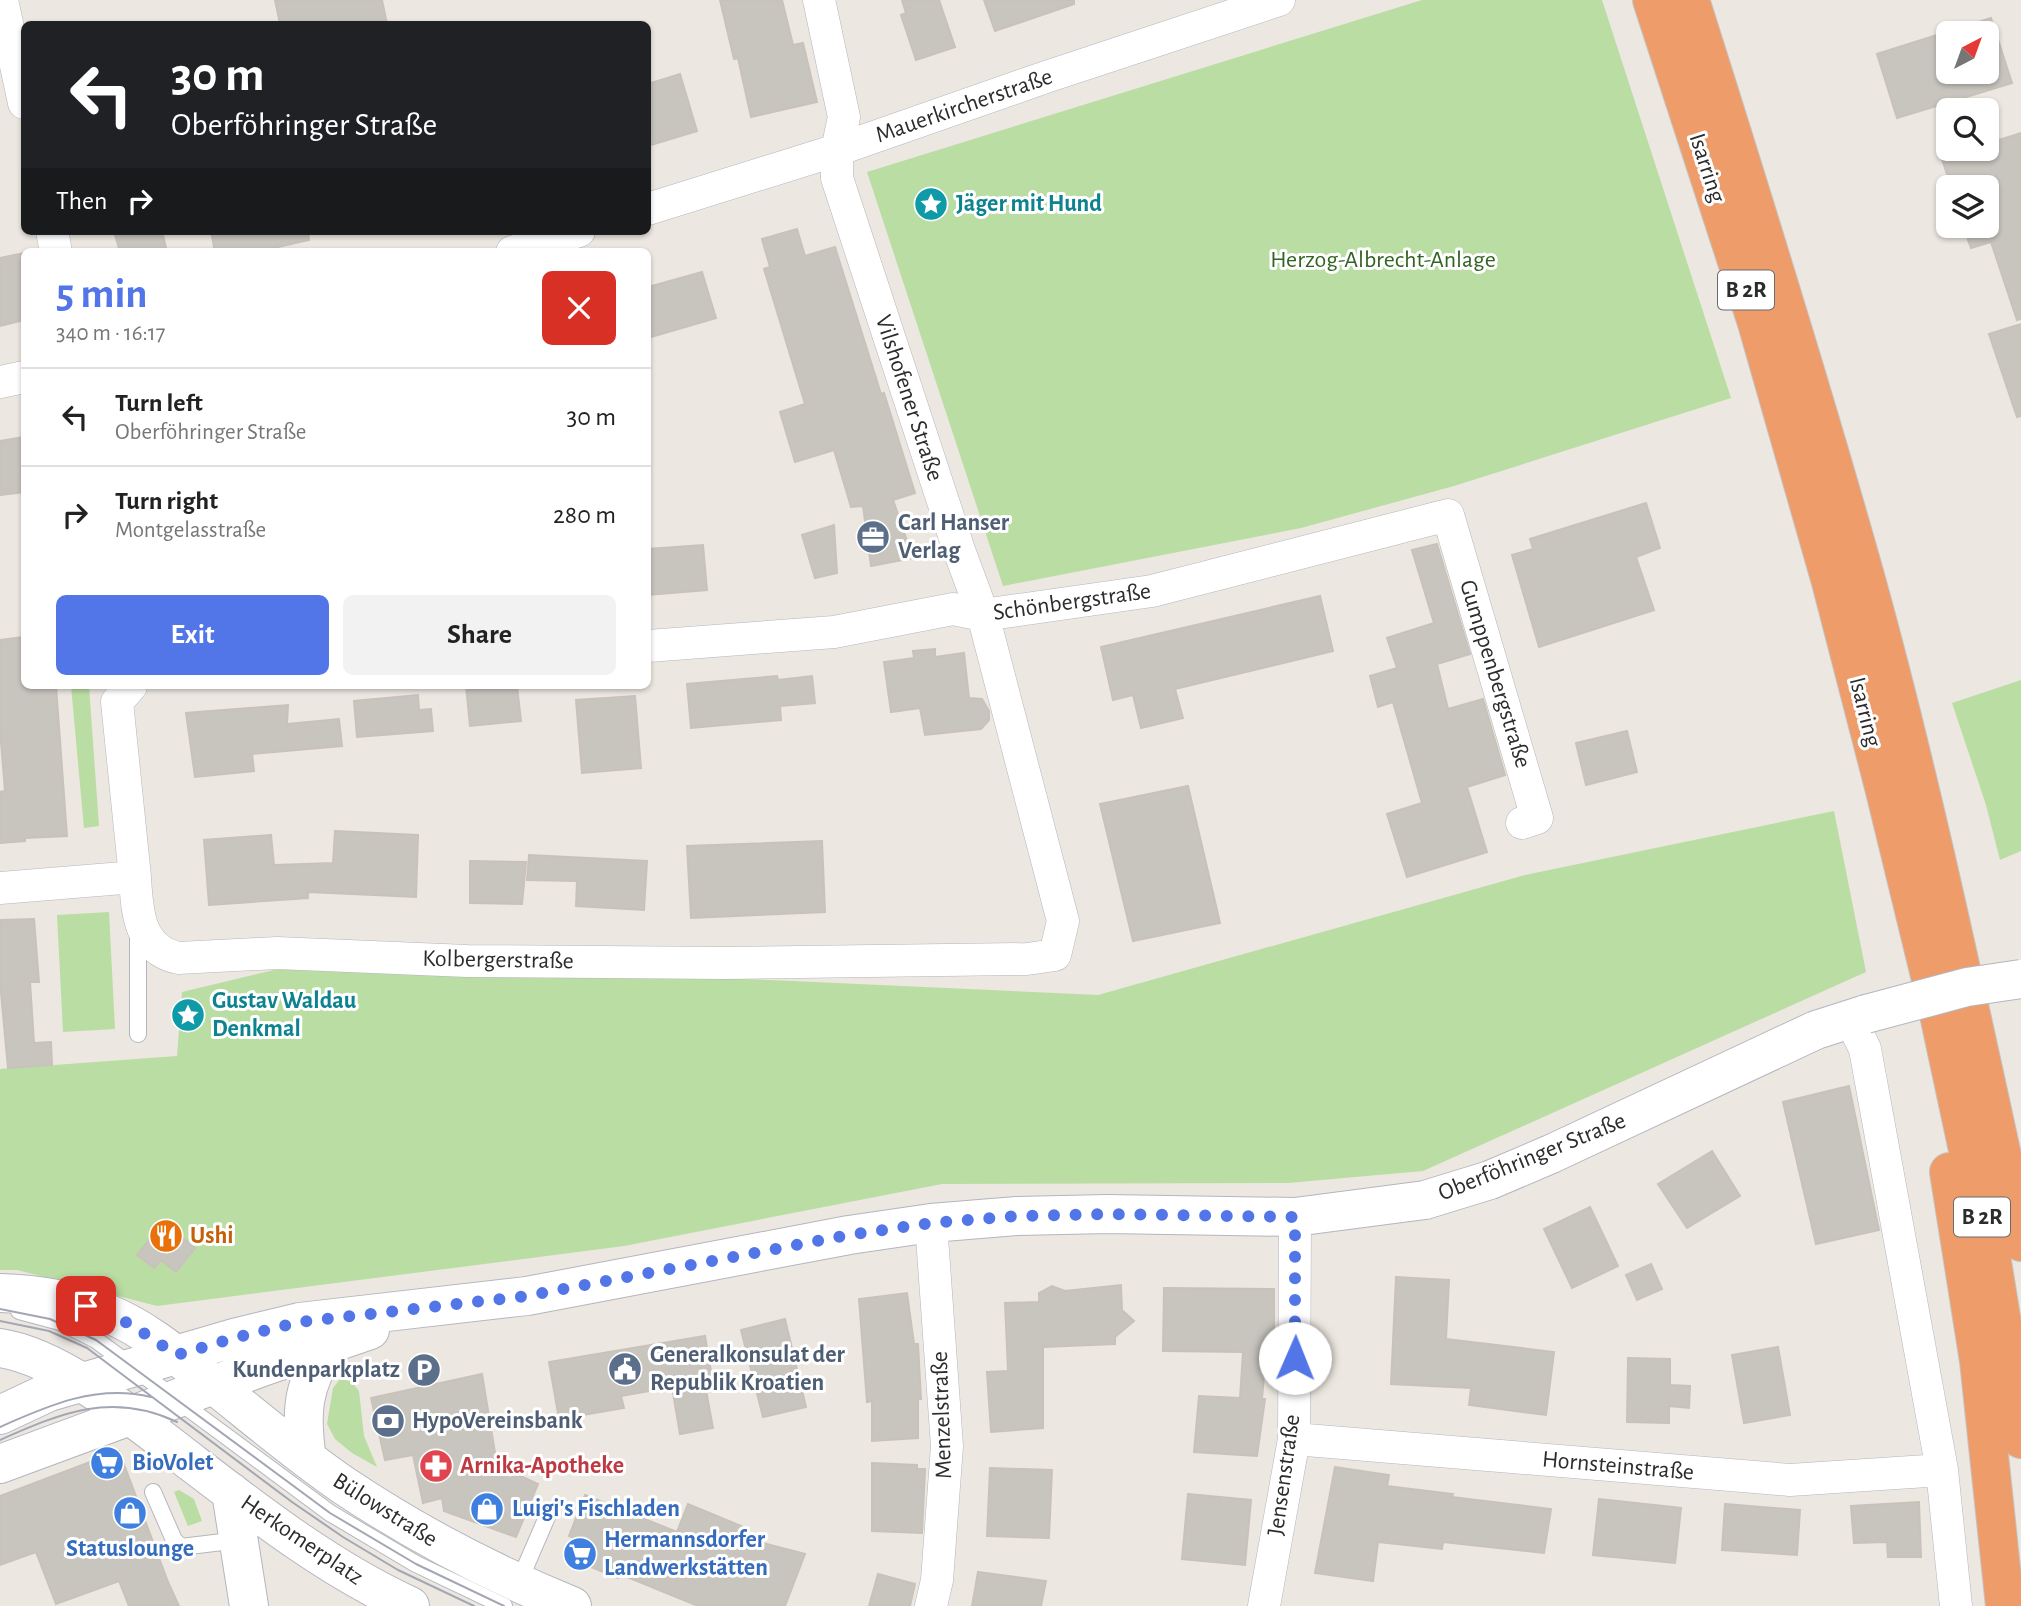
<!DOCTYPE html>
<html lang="en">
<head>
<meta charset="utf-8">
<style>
	:root { --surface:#fff; --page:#f2f2f2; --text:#222; --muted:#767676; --line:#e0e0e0; --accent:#5275e8 }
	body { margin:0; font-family:"Alegreya Sans",sans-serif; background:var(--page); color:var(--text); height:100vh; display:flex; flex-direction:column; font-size:26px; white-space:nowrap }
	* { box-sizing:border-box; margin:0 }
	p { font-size:23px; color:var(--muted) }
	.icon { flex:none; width:38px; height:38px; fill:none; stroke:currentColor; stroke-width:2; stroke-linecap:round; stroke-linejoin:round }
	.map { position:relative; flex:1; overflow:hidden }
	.drawer { position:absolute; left:21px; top:248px; width:630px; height:441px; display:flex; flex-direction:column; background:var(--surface); border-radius:10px; box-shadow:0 2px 5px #0004 }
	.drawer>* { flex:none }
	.hud { position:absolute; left:21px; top:21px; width:630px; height:214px; border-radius:10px; box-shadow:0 2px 5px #0004; background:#202124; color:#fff; overflow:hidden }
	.needle { width:46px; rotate:41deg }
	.fabs { position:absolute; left:1936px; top:21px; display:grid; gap:14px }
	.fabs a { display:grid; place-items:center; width:63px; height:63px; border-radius:10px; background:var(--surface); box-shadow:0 2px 5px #0004; font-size:35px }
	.pin { position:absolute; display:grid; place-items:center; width:60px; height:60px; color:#fff; margin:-30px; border-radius:14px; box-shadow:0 4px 10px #0006 }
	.me { position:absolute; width:77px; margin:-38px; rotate:1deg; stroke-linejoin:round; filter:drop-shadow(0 0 5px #0008) }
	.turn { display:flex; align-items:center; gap:24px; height:147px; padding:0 35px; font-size:32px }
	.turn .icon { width:91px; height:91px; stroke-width:2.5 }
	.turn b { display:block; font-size:49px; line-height:60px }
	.then { display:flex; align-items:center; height:66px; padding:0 35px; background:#0003; gap:14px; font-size:26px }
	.round { display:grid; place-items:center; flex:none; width:74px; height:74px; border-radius:10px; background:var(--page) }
	.summary { display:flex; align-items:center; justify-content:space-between; height:119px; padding:0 35px }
	h1 { font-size:42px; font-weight:600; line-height:52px; color:var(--accent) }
	.cta { display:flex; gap:14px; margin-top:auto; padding:14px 35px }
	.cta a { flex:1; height:80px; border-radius:10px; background:var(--accent); color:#fff; font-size:28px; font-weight:600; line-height:80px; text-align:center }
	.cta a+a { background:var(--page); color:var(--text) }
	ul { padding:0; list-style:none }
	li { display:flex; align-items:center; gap:21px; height:98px; padding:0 35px; border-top:2px solid var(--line) }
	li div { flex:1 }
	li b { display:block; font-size:26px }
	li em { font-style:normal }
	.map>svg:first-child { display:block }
	.green { fill:#badda3 }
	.building { fill:#c8c5bf; stroke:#c8c2ba; stroke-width:2; fill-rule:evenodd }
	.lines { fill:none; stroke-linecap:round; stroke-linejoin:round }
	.lane-casing { stroke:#b4b6be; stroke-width:18 }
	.street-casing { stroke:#b4b6be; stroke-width:33 }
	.secondary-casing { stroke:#b4b6be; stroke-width:40 }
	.highway-casing { stroke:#c4c4c4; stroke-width:40 }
	.lane { stroke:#fff; stroke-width:16 }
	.street { stroke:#fff; stroke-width:32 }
	.secondary { stroke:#fff; stroke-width:38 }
	.highway { stroke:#ee9c6a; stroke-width:38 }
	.tram { stroke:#a3a7b4; stroke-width:2 }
	.secondary-bridge-casing { stroke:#b4b6be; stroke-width:40; stroke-linecap:butt }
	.secondary-bridge { stroke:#fff; stroke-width:38 }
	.route { stroke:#5275e8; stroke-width:12; stroke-dasharray:0 21.6 }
	.labels { text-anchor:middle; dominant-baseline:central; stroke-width:6; stroke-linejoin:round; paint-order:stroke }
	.shield { fill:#fff; stroke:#6b6b6b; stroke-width:2 }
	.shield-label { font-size:23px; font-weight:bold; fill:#2c2c2c }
	.street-label { font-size:24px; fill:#2c2c2c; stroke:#fff }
	.culture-label { font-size:24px; font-weight:bold; fill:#0d838f; stroke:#fff; text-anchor:start }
	.park-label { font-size:24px; fill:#336323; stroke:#fff }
	.service-label { font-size:24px; font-weight:bold; fill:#4e5e75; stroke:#fff; text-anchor:start }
	.food-label { font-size:24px; font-weight:bold; fill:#c56008; stroke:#fff; text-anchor:start }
	.shop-label { font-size:24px; font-weight:bold; fill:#366cbe; stroke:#fff; text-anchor:start }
	.health-label { font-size:24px; font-weight:bold; fill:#be3a42; stroke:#fff; text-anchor:start }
</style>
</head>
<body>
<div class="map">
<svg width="2021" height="1606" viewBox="0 0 2021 1606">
	<rect width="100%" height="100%" fill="#ece7e0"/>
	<path class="green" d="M1422 0H1602L1731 398 1454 486 1301 528 1003 586 867 172Z
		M2021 680V851L2000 860 1986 805 1952 703Z
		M71 686H89L99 826 84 828Z
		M1834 811 1866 972 1423 1171 1288 1183 942 1184 624 1246 157 1306 17 1270H0V1069L177 1056 182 992 294 965 770 980 1098 995 1525 875Z
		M109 912 115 1029 63 1032 57 915Z
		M340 1379 351 1381 359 1391 364 1436 377 1467 352 1453 335 1439 327 1424 333 1388Z
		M179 1490 194 1499 202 1521 188 1526 174 1492Z"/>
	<path class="building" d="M275 0H382L387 24H280Z
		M720 0H782L793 45 803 43 817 102 751 117 738 58 734 59Z
		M902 0H939L955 47 916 60 901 15 906 13Z
		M984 0H1074V4L995 31Z
		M1991 18 2012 83 1897 118 1877 54ZM1948 33H1986V72H1948Z
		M680 74 697 131 648 146V84Z
		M2021 133V319L2017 320 1991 242 1971 248 1963 226H1986V187H1951L1942 159 1973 149H1986V144Z
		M797 229 805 256 835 247 881 394 884 393 915 493 893 500 913 558 871 566 863 506 851 507 834 450 795 462 780 412 805 404 764 269 770 267 762 239Z
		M114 231H162L167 252H120Z
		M211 231H308L309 240 256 252H215Z
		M24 253V320L0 326V258Z
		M702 272 716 318 648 338V287Z
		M2021 324V416L2017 417 1989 334Z
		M24 437V492L0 495V441Z
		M1646 503 1660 548 1636 557 1654 610 1539 647 1512 555 1533 549 1530 539Z
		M834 525 837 573 815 578 802 535Z
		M1437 544 1470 654 1437 664 1448 709 1483 699 1505 775 1467 787 1487 852 1407 877 1387 814 1422 803 1393 702 1378 707 1370 676 1397 668 1387 638 1434 623 1412 550Z
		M703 545 707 590 648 595V549Z
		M1320 596 1333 651 1175 689 1183 718 1141 728 1133 695 1113 700 1101 647Z
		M24 637V686H56L67 836 25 838V841L0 843V792L5 791 0 729V640Z
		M935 649V657L964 653 969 698 982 699 989 711V720L981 729 925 735 920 708 891 712 884 662 914 658 913 651Z
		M777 676 778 680 812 676 815 703 780 706 781 720 691 728 687 684Z
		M466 686H517L521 721 470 726Z
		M418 695 419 710 431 709 433 731 357 737 354 701Z
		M635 696 641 768 582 773 576 700Z
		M288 705 287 724 339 719 342 746 252 754 254 771 195 777 186 713Z
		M1627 731 1637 772 1586 785 1576 743Z
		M1188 786 1220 923 1133 941 1100 804Z
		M335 831 418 835 416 897 308 892V898L209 905 204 840 271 835 274 865 333 863Z
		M822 841 825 912 691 918 687 846Z
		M529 855 647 861 644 910 576 906 577 881 527 880Z
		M470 861 526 862 522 904 470 903Z
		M34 919 39 982H30L34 1043 51 1042 52 1065 8 1068 0 982V920Z
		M1849 1086 1879 1230 1816 1244 1783 1102Z
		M1712 1151 1740 1196 1687 1228 1658 1184Z
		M1590 1207 1618 1266 1572 1288 1544 1229Z
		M163 1223 195 1248 176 1272 161 1260 154 1268 137 1255Z
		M1651 1264 1662 1289 1637 1300 1626 1275Z
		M1396 1277 1449 1280 1446 1339 1554 1352 1546 1415 1469 1405 1471 1388 1391 1384Z
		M1121 1285 1122 1310 1134 1321 1115 1337V1344L1043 1347V1428L991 1432 987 1372 1008 1371 1005 1303 1039 1302V1293L1052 1286 1065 1291Z
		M1164 1288 1274 1289V1352H1266L1262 1399H1265L1257 1456 1194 1452 1199 1396 1240 1398 1243 1352 1163 1351Z
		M907 1293 914 1344H918L921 1399H918V1438L872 1441V1401L867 1402 859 1299Z
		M785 1319 806 1407 763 1417 741 1330Z
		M705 1336 713 1383 705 1385 713 1428 680 1434 672 1387 621 1396 624 1408 559 1419 549 1362Z
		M1778 1347 1790 1415 1744 1423 1732 1355Z
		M1628 1358 1670 1359V1385L1690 1386 1689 1408 1669 1406V1423L1627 1422Z
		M482 1374 497 1465 538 1484 516 1537 444 1511 442 1498 423 1503 413 1455 385 1460 371 1398Z
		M119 1451 168 1582 179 1606H129L119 1581 56 1604 36 1552 0 1565V1496Z
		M872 1463 917 1465V1469H925L922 1533 872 1531Z
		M1335 1467 1389 1475 1387 1486 1453 1494 1452 1497 1551 1509 1544 1553 1443 1542 1442 1549 1378 1542 1373 1581 1315 1573Z
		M990 1468 1052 1470 1049 1538 987 1536Z
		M1188 1494 1251 1500 1245 1565 1182 1559Z
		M585 1495 677 1532 688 1504 746 1528 744 1538 805 1554 785 1606H698L620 1574 618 1578 566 1557 574 1538 569 1536Z
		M1599 1499 1681 1508 1675 1563 1593 1555Z
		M1919 1502 1921 1557H1888L1887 1542 1854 1543 1851 1506Z
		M1725 1504 1800 1510 1797 1555 1722 1550Z
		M978 1572 1046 1581 1041 1606H972Z
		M878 1574 915 1584 910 1606H869Z"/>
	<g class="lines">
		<g class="lane-casing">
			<path id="lane" d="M138 930V1034
				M19 1311 60 1322 96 1340 330 1513 416 1564 504 1606
				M153 1492 174 1540 181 1547 239 1540
				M518 1584 547 1517"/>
		</g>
		<g class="street-casing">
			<path id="street" d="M2 0 24 103
				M648 209 837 150 1046 77 1279 0
				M52 231 56 252
				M512 252 579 231
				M0 382 24 377
				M648 646 834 632 953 609 983 615 1152 591 1448 515 1537 818 1522 823
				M131 686 117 702 135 877
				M0 888 135 877C137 910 138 949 178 958L277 953 467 961 725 963 1027 959 1055 955 1063 921 983 615 959 550 837 178V150L844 117 819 0
				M1850 1018 1865 1049 1942 1470 1956 1606
				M931 1223 947 1446 937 1580 931 1606
				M1294 1439 1790 1480 1942 1470
				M1264 1606 1294 1439 1295 1217"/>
		</g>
		<g class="secondary-casing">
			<path id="secondary" d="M0 1293C37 1294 74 1300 109 1314 145 1329 175 1354 205 1378 251 1414 295 1452 343 1485 416 1534 491 1573 572 1606
				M0 1348C62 1357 141 1424 191 1462 260 1515 330 1569 410 1606
				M0 1415 49 1392 234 1338 300 1322 527 1296 849 1235 931 1223 1017 1216 1108 1214 1295 1217 1425 1200 1490 1180 1551 1154 1816 1030 1866 1014
				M307 1459C300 1413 302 1385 329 1345
				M0 1464 265 1366 370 1330
				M231 1492 249 1606"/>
		</g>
		<g class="highway-casing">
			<path id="highway" d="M1652 0 1757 323 1831 582 1884 787 1935 996 1992 1262 2021 1439
				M1690 0C1750 189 1809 378 1863 569 1925 791 1971 1017 2021 1242
				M1949 1172 1979 1361 2005 1606"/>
		</g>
		<use href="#lane" class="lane"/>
		<use href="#street" class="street"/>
		<use href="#secondary" class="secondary"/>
		<use href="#highway" class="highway"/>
		<path class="tram" d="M0 1309 50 1319 96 1340 330 1513 416 1564 504 1606
			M0 1321 49 1331 87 1348 292 1502 343 1537 398 1570 474 1606
			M0 1427C49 1405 97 1384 151 1397
			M0 1440C61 1413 112 1391 177 1422"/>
		<g class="secondary-bridge-casing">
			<path id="secondary-bridge" d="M1866 1014 1967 987 2021 979"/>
		</g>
		<use href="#secondary-bridge" class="secondary-bridge"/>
	</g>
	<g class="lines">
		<path class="route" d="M86 1306 130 1324 177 1355 234 1338 300 1322 527 1296 849 1235 931 1223 1017 1216 1108 1214 1295 1217V1358"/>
	</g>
	<defs>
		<g id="sight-disc" transform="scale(1.75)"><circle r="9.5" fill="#0f9aa8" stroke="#fff"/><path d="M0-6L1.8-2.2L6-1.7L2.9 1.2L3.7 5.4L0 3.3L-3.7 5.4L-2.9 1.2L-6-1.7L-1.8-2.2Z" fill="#fff"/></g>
		<g id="office-disc" transform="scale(1.75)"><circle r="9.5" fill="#5c6f8a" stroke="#fff"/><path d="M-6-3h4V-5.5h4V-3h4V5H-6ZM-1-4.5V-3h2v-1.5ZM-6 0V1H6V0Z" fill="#fff"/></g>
		<g id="restaurant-disc" transform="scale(1.75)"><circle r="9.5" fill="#e8710a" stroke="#fff"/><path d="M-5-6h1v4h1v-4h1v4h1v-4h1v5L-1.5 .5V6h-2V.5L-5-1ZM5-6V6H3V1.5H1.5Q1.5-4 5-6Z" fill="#fff"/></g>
		<g id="civic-disc" transform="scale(1.75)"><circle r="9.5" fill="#5c6f8a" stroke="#fff"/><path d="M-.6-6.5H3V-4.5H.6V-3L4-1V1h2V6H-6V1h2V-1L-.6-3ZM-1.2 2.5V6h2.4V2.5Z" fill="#fff"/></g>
		<g id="parking-disc" transform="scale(1.75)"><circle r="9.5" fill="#5c6f8a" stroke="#fff"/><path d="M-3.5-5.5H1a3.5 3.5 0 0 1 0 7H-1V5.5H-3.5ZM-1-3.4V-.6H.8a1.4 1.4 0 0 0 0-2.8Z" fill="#fff"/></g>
		<g id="bank-disc" transform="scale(1.75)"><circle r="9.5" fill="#5c6f8a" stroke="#fff"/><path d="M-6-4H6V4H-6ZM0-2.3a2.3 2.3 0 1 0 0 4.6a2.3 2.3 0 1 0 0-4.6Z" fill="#fff"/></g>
		<g id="supermarket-disc" transform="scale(1.75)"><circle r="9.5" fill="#3f7fe0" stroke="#fff"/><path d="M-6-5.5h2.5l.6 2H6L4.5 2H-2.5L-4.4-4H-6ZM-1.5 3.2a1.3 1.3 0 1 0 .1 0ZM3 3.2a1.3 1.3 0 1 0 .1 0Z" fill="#fff"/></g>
		<g id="pharmacy-disc" transform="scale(1.75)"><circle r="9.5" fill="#e0444e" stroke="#fff"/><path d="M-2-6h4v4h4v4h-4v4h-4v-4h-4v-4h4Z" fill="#fff"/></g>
		<g id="shop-disc" transform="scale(1.75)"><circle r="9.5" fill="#3f7fe0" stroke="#fff"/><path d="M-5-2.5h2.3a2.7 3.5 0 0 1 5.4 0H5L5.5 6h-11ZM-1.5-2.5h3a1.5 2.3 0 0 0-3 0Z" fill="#fff"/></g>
	</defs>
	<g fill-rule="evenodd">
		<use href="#sight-disc" x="931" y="204"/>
		<use href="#office-disc" x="873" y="537"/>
		<use href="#sight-disc" x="188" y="1015"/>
		<use href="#restaurant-disc" x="166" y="1236"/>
		<use href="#civic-disc" x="625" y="1369"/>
		<use href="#parking-disc" x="424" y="1370"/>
		<use href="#bank-disc" x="388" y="1421"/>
		<use href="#supermarket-disc" x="107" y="1463"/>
		<use href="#pharmacy-disc" x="436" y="1466"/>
		<use href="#shop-disc" x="487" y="1509"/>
		<use href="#shop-disc" x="130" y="1513"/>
		<use href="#supermarket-disc" x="580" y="1554"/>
	</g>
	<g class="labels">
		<g class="shield">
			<rect x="1718" y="270.5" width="56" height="39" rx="5"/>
			<rect x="1954" y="1197.5" width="56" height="39" rx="5"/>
		</g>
		<g class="shield-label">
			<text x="1746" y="290">B 2R</text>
			<text x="1982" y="1217">B 2R</text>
		</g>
		<g class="street-label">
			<text transform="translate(964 106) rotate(-19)">Mauerkircherstraße</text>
			<text transform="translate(1707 168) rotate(72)">Isarring</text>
			<text transform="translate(909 398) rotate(72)">Vilshofener Straße</text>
			<text transform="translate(1072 602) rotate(-8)">Schönbergstraße</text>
			<text transform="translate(1495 674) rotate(73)">Gumppenbergstraße</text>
			<text transform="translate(1865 712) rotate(76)">Isarring</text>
			<text transform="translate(498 960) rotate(1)">Kolbergerstraße</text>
			<text transform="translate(1532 1157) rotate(-22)">Oberföhringer Straße</text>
			<text transform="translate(942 1415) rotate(-92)">Menzelstraße</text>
			<text transform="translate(1618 1466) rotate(5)">Hornsteinstraße</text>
			<text transform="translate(1284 1475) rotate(-82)">Jensenstraße</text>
			<text transform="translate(385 1510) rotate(32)">Bülowstraße</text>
			<text transform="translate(302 1540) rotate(34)">Herkomerplatz</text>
		</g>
		<g class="culture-label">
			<text x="956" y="204">Jäger mit Hund</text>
			<text x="212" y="1001">Gustav Waldau<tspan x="212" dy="28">Denkmal</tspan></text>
		</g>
		<g class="park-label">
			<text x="1383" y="260">Herzog-Albrecht-Anlage</text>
		</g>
		<g class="service-label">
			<text x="898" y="523">Carl Hanser<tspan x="898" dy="28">Verlag</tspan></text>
			<text x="650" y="1355">Generalkonsulat der<tspan x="650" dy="28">Republik Kroatien</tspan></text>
			<text x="400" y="1370" text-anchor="end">Kundenparkplatz</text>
			<text x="412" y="1421">HypoVereinsbank</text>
		</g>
		<g class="food-label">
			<text x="190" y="1236">Ushi</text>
		</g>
		<g class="shop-label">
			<text x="132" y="1463">BioVolet</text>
			<text x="512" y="1509">Luigi's Fischladen</text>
			<text x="604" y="1540">Hermannsdorfer<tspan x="604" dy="28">Landwerkstätten</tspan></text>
			<text x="130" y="1549" text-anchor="middle">Statuslounge</text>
		</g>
		<g class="health-label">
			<text x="460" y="1466">Arnika-Apotheke</text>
		</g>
	</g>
</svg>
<div class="fabs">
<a><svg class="needle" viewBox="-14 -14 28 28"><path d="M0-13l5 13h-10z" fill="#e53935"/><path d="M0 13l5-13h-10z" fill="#767676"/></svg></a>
<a><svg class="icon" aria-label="search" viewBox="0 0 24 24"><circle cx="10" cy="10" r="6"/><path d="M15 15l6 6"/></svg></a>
<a><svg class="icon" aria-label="layers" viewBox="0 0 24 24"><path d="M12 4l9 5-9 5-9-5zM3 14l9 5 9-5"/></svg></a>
</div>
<div class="pin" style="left:86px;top:1306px;background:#d93025"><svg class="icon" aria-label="arrive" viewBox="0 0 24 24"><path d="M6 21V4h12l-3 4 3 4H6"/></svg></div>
<svg class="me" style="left:1295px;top:1358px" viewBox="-20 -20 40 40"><circle r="19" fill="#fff"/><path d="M0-13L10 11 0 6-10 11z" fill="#5275e8"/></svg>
<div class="hud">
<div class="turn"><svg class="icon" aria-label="left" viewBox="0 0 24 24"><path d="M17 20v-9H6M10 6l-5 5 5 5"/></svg><div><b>30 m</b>Oberföhringer Straße</div></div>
<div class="then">Then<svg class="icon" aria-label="right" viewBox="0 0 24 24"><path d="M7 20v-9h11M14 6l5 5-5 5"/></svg></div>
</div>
<section class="drawer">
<div class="summary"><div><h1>5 min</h1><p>340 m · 16:17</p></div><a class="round" style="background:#d93025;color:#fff"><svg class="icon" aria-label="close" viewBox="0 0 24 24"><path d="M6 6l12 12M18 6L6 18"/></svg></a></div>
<ul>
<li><svg class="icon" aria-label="left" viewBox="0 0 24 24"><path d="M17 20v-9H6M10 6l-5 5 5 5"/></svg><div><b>Turn left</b><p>Oberföhringer Straße</p></div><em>30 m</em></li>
<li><svg class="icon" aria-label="right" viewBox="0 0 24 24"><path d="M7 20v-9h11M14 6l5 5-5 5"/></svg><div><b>Turn right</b><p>Montgelasstraße</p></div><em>280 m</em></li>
</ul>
<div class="cta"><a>Exit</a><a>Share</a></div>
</section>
</div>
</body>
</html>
